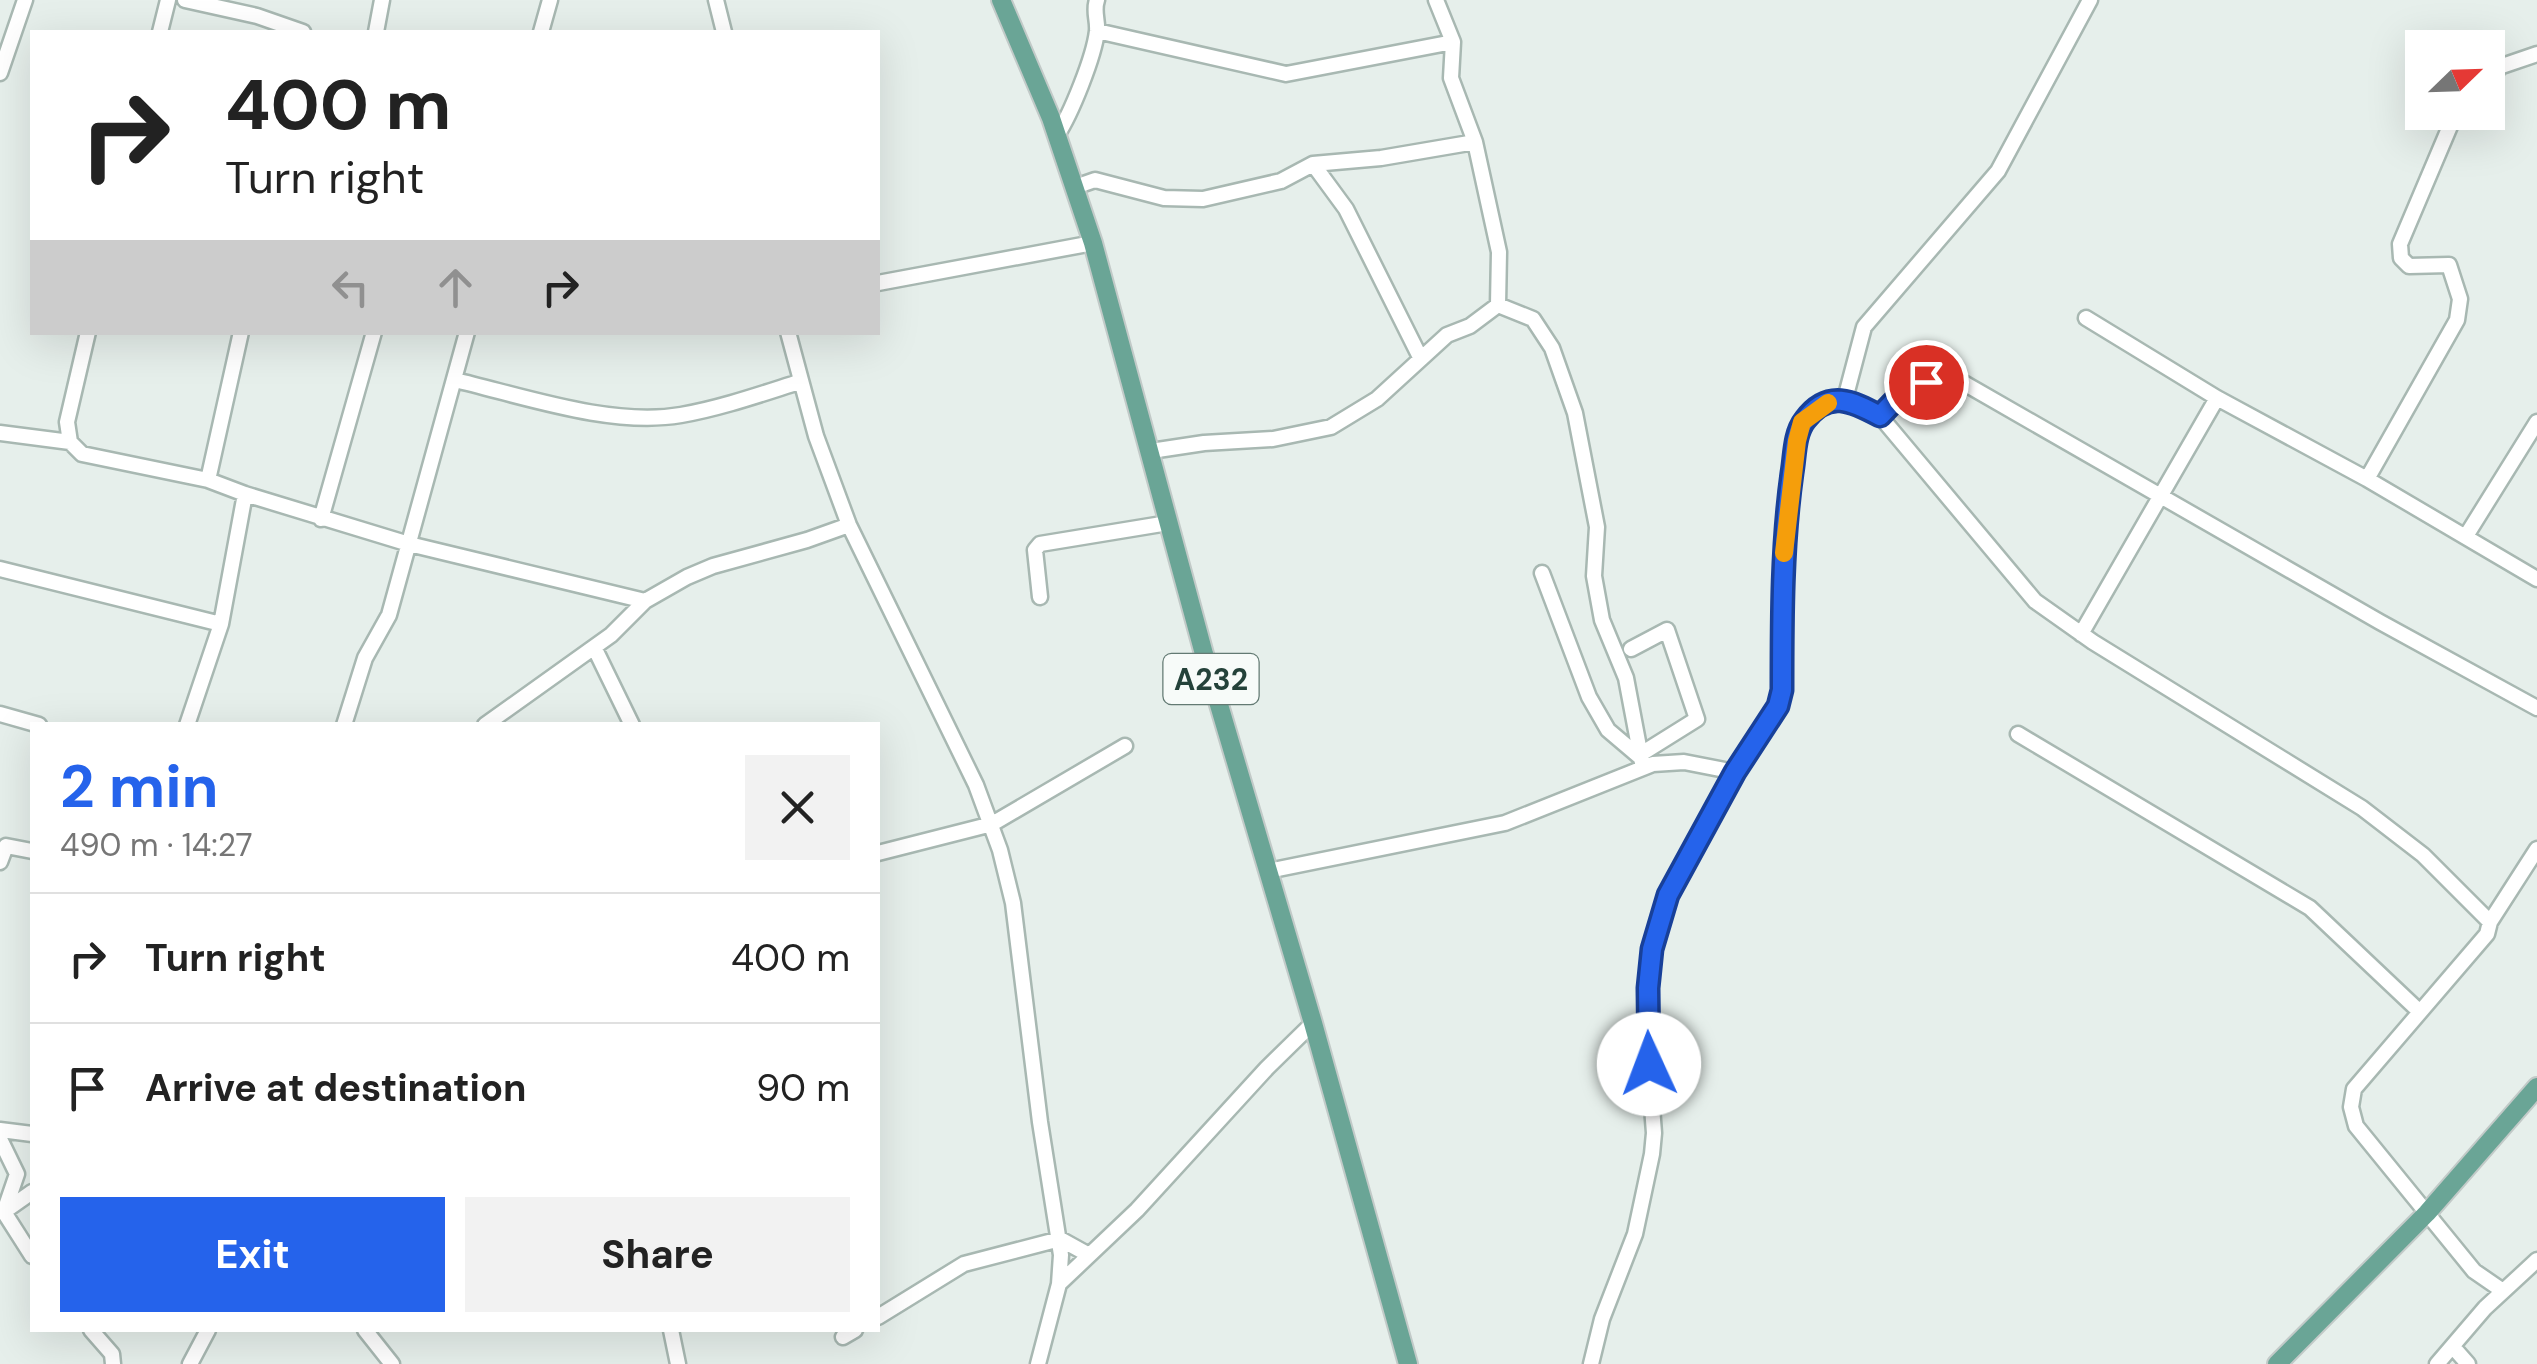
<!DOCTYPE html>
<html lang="en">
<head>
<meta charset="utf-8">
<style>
	:root { --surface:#fff; --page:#f2f2f2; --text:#222; --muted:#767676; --line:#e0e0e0; --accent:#2563eb }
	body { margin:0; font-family:"DM Sans",sans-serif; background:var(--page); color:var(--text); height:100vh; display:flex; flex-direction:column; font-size:38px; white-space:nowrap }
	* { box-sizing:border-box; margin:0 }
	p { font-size:32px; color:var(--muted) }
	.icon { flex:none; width:55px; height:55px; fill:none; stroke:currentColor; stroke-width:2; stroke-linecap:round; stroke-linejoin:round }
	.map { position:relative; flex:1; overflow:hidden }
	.details { position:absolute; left:30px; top:722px; width:850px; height:610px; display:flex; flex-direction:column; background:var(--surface); border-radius:0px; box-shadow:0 10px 40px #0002 }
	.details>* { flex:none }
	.banner { position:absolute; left:30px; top:30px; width:850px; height:305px; border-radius:0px; box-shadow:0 10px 40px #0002; background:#fff; color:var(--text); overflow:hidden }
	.needle { width:65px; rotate:67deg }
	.tools { position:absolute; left:2405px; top:30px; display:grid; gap:20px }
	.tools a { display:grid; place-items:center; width:100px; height:100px; border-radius:0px; background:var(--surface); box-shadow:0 10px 40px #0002; font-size:50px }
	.pin { position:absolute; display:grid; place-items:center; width:85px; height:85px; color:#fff; margin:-42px; border:5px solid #fff; border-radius:50%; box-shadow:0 2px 10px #0007 }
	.me { position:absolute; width:110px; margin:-55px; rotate:358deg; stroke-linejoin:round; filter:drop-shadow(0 0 8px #0008) }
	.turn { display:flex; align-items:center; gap:35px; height:210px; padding:0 30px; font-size:45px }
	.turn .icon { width:130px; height:130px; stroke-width:2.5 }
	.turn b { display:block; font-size:70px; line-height:85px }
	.lanes { display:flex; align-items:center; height:95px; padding:0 30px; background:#0003; justify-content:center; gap:50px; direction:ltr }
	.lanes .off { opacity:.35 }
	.round { display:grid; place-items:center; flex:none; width:105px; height:105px; border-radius:0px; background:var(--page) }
	.head { display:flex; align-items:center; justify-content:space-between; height:170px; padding:0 30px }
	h1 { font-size:60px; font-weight:700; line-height:75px; color:var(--accent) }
	.button { display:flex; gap:20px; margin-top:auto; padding:20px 30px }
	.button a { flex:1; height:115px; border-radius:0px; background:var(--accent); color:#fff; font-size:40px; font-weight:700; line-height:115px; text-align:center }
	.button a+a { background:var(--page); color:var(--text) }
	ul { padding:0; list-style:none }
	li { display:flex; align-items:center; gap:30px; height:130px; padding:0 30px; border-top:2px solid var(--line) }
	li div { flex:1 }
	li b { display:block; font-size:38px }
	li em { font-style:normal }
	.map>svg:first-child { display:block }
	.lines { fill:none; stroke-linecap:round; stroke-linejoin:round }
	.minor-casing { stroke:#a8b8b2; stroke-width:19 }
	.major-casing { stroke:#c2cac8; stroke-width:22 }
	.minor { stroke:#fff; stroke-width:14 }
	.major { stroke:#6aa596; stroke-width:18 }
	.route-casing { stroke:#184099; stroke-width:25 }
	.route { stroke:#2563eb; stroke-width:18 }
	.slow { stroke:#f59e0b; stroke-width:18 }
	.labels { text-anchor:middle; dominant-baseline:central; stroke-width:9; stroke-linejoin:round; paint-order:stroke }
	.shield { fill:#f7fbf9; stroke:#637a73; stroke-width:2.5 }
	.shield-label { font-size:30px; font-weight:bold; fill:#24423a }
</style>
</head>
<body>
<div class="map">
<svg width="2537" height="1364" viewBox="0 0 2537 1364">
	<rect width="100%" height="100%" fill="#e6efeb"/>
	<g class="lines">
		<g class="minor-casing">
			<path id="minor" d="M185 0 257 16 303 32
				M716 0 724 32
				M1436 0 1453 42 1451 78 1475 142 1499 252 1498 305
				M1097 31 1286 74 1453 42
				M160 32 168 0
				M376 32 382 0
				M541 32 550 0
				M0 73 25 0
				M2488 77 2502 66 2537 54
				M1057 135C1071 114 1094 57 1097 31 1098 20 1093 11 1097 0
				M1313 164 1346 209 1420 357
				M1075 187 1095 180 1164 198 1203 199 1281 181 1313 164 1381 158 1475 142
				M878 283 1093 243
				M2086 318 2217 398 2367 479 2537 579
				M88 332 67 422 70 442 82 454 208 480 245 494 409 544 645 601
				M788 332 816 436 849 525 976 785 1000 850 1013 903 1040 1122 1061 1255 1059 1284 1038 1364
				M455 380C523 396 611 427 681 415 721 408 761 394 799 382
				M1845 399 1864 327 1998 171 2090 0
				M1880 416C1910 385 1919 382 1962 382L2380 622 2537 708
				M0 433 70 442
				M1151 451 1204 443 1273 439 1331 427 1377 399 1447 335 1470 326 1498 305 1533 319 1552 348 1575 413 1597 527 1594 576 1602 620 1626 678 1643 768
				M2367 479 2457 320 2460 299 2449 265 2409 266 2401 258 2400 244 2456 112
				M208 480 241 332
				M321 519 374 332
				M2466 536 2537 422
				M0 569 221 624
				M1542 573 1589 697 1608 730 1641 758
				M1040 597 1035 550 1040 544 1168 523
				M2081 634 2217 398
				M594 647 632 725
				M1631 649 1667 630 1697 719 1641 754
				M0 714 39 725
				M187 725 221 624 245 494
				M344 725 365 658 389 615 467 332
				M485 725 611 635 645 601 687 577 713 566 807 540 849 525
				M2018 734 2310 908 2420 1012
				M878 853 992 824 1125 746
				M0 862 6 846 32 851
				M1268 871 1505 823 1653 764 1684 762 1735 772 1778 706 1782 690 1785 528 1797 441 1803 423 1829 402 1845 399 1880 416 2035 601 2093 642 2362 808 2423 855 2490 922 2487 934 2354 1089 2351 1107 2356 1126 2474 1271 2503 1291
				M2490 922 2537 849
				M0 1130 32 1134
				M0 1139 17 1174 4 1212
				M5 1211 32 1192
				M4 1212 32 1256
				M1060 1283 1137 1210 1267 1068 1313 1023
				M878 1317 964 1264 1060 1239 1089 1255
				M91 1330 112 1354 113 1364
				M365 1330 392 1364
				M671 1330 678 1364
				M843 1337 855 1330
				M2453 1347 2468 1364
				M190 1364 208 1330
				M1591 1364 1602 1319 1635 1234 1652 1154 1654 1133 1646 1029 1652 949 1668 895 1735 772
				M2437 1364 2485 1308 2537 1260"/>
		</g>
		<g class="major-casing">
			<path id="major" d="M1001 0 1051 118 1093 243 1204 654 1313 1023 1408 1364
				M2277 1364 2427 1213 2537 1087"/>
		</g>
		<use href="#minor" class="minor"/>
		<use href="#major" class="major"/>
	</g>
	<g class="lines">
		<g class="route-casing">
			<path id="route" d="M1649 1064 1648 988 1652 949 1668 895 1735 772 1778 706 1782 690C1782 617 1782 545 1792 473 1795 456 1794 434 1805 420 1828 389 1852 401 1880 416L1902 393 1926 382"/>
		</g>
		<use href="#route" class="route"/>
		<path class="slow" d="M1784 553 1797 441 1802 422 1828 403"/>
	</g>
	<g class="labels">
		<rect class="shield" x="1163.5" y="654" width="95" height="50" rx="8"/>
		<g class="shield-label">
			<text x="1211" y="679">A232</text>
		</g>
	</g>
</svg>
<div class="tools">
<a><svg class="needle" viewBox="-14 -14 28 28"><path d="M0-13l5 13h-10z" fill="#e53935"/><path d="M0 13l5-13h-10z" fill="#767676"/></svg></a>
</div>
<div class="pin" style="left:1926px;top:382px;background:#d93025"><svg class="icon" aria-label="arrive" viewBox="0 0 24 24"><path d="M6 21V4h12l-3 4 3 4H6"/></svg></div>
<svg class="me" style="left:1649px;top:1064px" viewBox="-20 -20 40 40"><circle r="19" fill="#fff"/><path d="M0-13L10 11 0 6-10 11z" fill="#2563eb"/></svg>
<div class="banner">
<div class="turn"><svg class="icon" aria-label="right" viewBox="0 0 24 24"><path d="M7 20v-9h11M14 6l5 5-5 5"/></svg><div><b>400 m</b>Turn right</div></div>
<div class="lanes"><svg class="icon off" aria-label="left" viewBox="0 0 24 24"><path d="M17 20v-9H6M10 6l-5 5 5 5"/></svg><svg class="icon off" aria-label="ahead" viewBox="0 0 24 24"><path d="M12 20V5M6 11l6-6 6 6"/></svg><svg class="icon" aria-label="right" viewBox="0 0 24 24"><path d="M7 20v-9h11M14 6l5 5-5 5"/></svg></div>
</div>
<section class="details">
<div class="head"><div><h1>2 min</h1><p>490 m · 14:27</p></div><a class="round"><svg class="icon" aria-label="close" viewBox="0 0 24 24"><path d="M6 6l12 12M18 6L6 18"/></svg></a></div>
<ul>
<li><svg class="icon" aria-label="right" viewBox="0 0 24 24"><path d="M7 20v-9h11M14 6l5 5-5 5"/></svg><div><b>Turn right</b></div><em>400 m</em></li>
<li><svg class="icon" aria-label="arrive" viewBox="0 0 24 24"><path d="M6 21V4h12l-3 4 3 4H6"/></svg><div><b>Arrive at destination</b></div><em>90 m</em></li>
</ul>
<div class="button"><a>Exit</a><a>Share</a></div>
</section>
</div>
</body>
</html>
